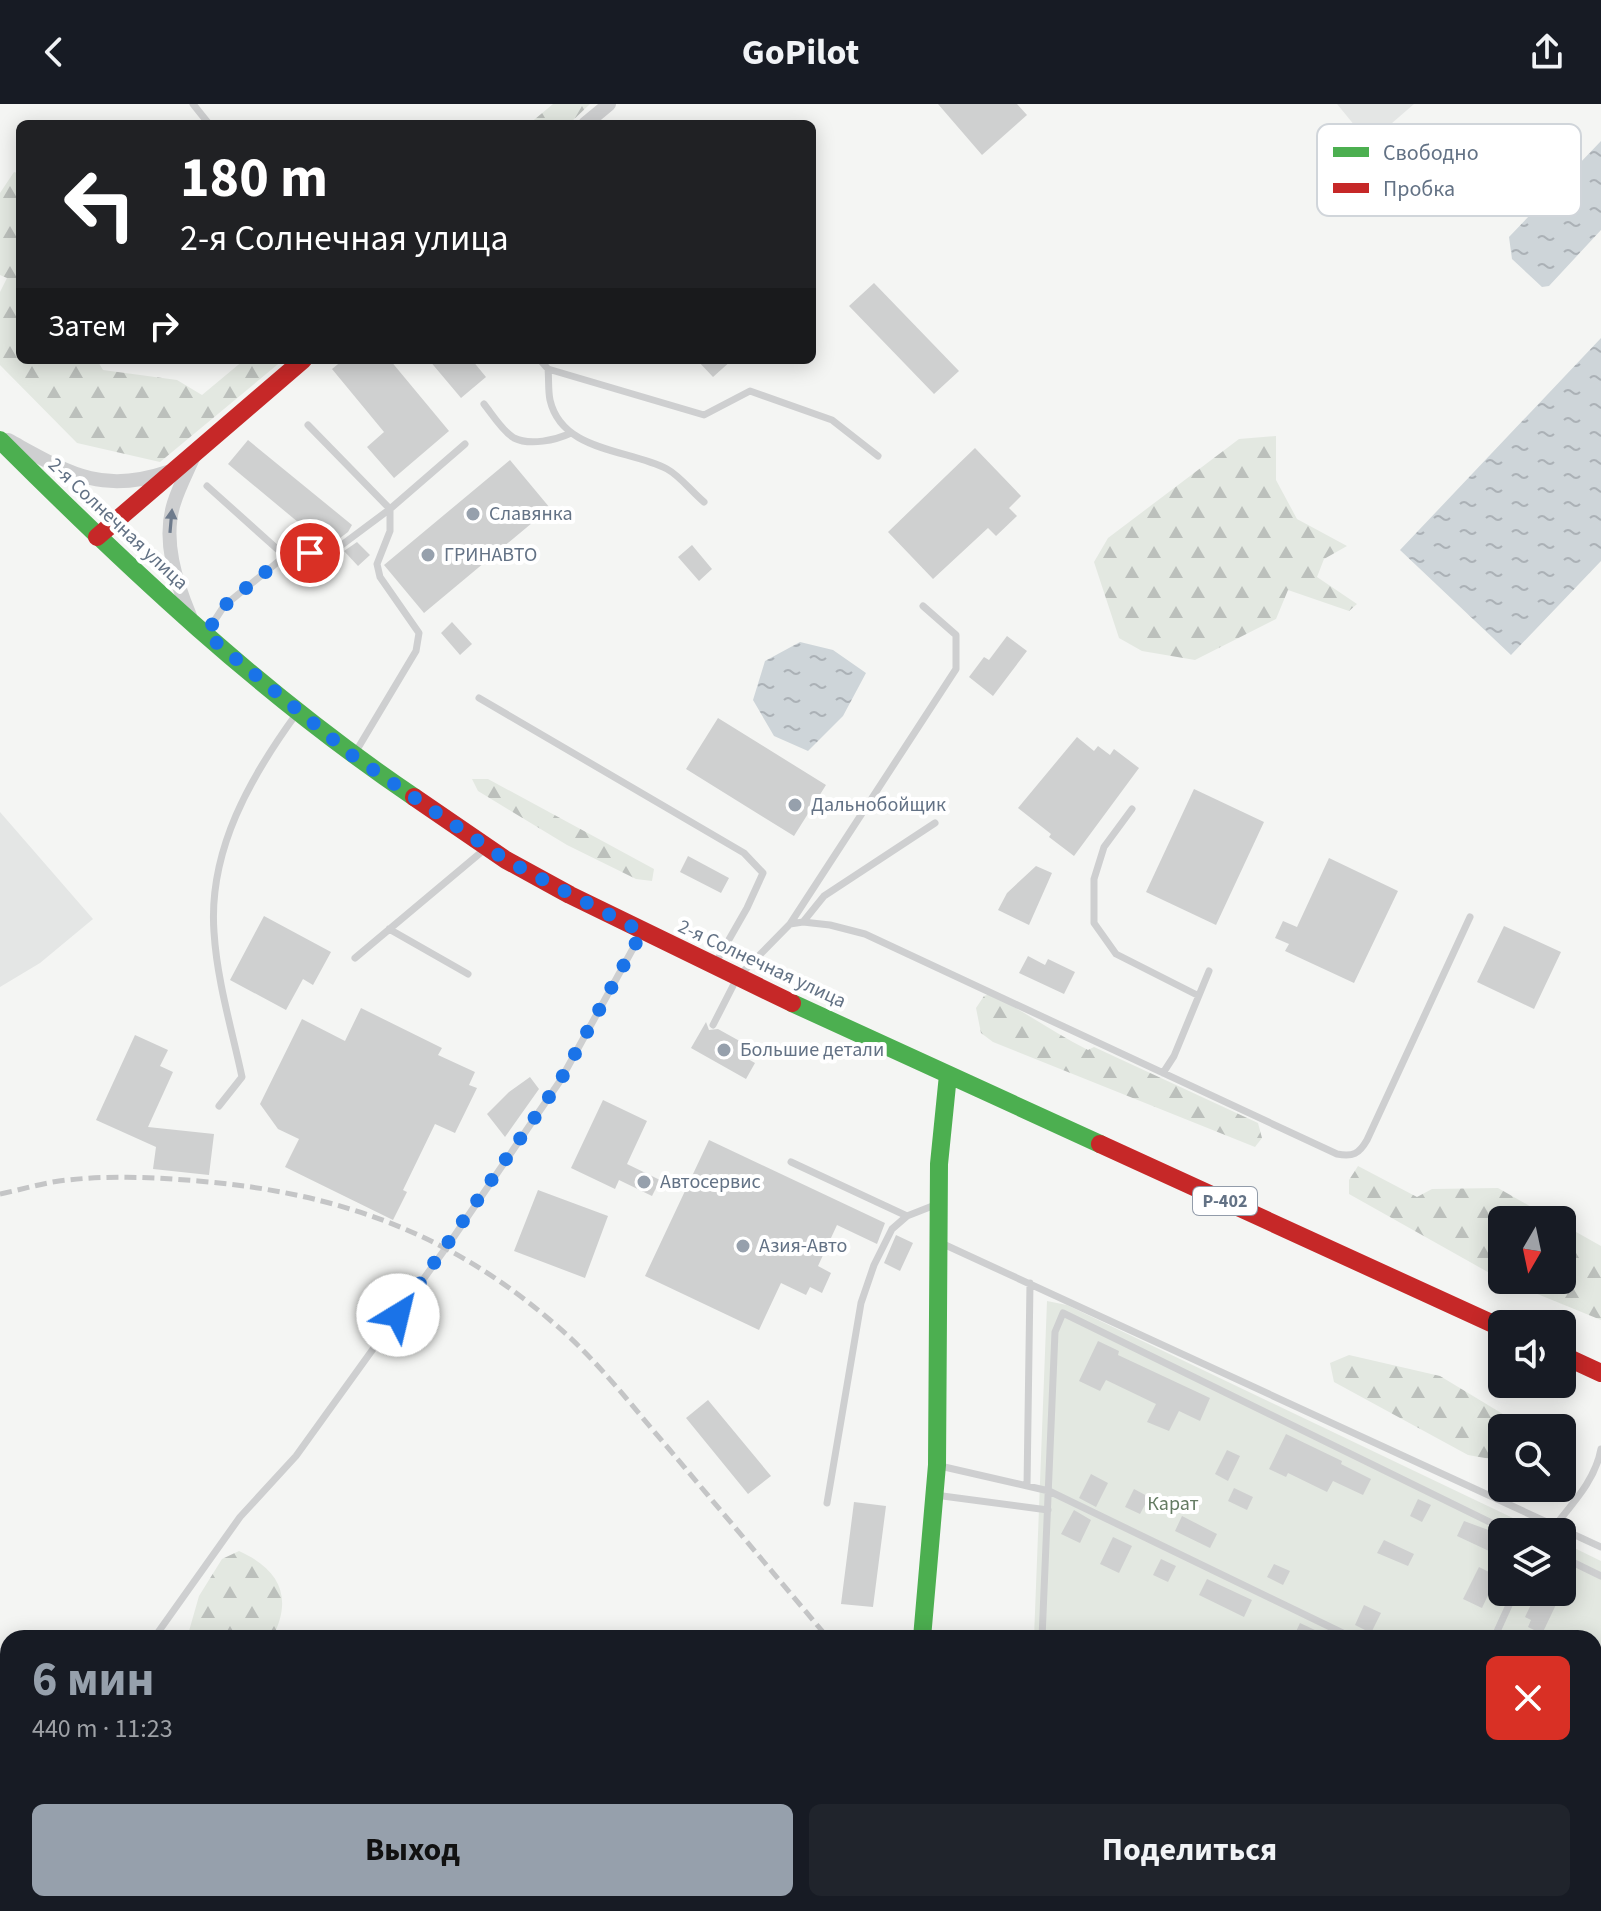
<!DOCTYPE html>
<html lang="ru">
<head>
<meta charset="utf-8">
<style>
	:root { --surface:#171b24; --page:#20242c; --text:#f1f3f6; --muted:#9ea1a6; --accent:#96a0ac }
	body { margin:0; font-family:"Source Sans 3",sans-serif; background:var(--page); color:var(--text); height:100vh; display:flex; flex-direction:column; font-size:30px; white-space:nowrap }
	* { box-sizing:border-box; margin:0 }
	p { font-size:26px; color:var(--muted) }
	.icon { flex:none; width:44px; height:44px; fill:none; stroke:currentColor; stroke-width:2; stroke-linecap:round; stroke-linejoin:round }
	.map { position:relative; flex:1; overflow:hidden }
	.side { position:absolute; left:0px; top:1526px; width:1602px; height:282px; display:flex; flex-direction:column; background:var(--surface); border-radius:24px 24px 0 0; box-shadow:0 4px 20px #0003 }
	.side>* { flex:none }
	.guide { position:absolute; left:16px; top:16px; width:800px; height:244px; border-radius:12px; box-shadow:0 4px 20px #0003; background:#202124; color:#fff; overflow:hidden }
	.needle { width:52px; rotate:189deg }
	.buttons { position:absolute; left:1488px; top:1102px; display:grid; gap:16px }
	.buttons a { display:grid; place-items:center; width:88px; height:88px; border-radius:12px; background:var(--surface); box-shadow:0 4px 20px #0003; font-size:40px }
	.pin { position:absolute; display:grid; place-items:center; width:68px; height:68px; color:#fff; margin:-34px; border:4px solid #fff; border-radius:50%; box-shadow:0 2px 8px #0007 }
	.me { position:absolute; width:88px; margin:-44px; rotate:36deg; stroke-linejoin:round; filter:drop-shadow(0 0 6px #0008) }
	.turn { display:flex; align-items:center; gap:28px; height:168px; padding:0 32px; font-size:36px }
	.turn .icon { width:104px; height:104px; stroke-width:2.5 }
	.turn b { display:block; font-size:56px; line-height:68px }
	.then { display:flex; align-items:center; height:76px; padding:0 32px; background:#0003; gap:16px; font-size:30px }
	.round { display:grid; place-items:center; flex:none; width:84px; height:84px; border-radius:12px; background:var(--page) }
	.headline { display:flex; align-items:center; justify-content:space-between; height:136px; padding:0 32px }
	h1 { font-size:48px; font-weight:700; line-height:60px; color:var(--accent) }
	.action { display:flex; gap:16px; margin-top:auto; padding:16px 32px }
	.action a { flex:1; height:92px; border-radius:12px; background:var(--accent); color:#111; font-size:32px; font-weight:700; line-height:92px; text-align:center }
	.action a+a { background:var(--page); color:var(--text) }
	header { display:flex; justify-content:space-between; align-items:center; height:104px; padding:0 32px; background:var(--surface); font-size:36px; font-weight:700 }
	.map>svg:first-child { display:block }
	.built { fill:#e4e6e5 }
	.forest { fill:url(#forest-firs) }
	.garden { fill:#e3e8e1 }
	.water { fill:url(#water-ripples) }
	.building { fill:#cfd0d0 }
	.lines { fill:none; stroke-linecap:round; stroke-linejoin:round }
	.lane { stroke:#cecfd0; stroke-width:7 }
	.street { stroke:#cecfd0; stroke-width:14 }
	.fast { stroke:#4caf50; stroke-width:18 }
	.jam { stroke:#c62828; stroke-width:18 }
	.rail { stroke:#c4c5c6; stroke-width:5; stroke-dasharray:12 6; stroke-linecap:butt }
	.oneway { fill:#6e7b8c }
	.route { stroke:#1a73e8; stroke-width:14; stroke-dasharray:0 25.2 }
	.poi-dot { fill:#96a0ac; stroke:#fff; stroke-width:3 }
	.labels { text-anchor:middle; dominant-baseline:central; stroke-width:8; stroke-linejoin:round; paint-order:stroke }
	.shield { fill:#fff; stroke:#929caa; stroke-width:2 }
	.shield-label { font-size:18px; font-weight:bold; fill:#637285 }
	.poi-label { font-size:20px; fill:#637285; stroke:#fff; text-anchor:start }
	.street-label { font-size:20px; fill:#637285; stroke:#fff }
	.park-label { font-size:20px; fill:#647b62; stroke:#fff }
	.key { fill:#fff; stroke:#d0d5da; stroke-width:2 }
	.key-label { font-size:22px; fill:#637285 }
</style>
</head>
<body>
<header><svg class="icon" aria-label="back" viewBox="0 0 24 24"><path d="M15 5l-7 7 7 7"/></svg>GoPilot<svg class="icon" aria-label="share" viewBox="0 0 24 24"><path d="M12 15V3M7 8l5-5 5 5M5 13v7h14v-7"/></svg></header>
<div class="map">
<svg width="1601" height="1807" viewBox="0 0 1601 1807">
	<defs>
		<pattern id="forest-firs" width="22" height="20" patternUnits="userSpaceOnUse" patternTransform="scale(2)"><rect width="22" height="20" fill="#e3e8e1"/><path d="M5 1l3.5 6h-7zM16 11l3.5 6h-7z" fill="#bcc0bc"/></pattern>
		<pattern id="water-ripples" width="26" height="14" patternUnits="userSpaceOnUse" patternTransform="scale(2)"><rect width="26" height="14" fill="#ced5d9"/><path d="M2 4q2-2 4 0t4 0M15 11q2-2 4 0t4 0" fill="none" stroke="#abb1b6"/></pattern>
	</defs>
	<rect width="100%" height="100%" fill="#f4f5f3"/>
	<path class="built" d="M1337 0H1414L1369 39Z
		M0 708 93 815 40 859 0 883Z"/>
	<path class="forest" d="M553 0H590L569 20H529Z
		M14 68 20 70V256H97L103 266 177 276 202 291 244 256H283L160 358 77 339 0 261V188L7 174 0 171V89Z
		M1276 332V376L1297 415 1347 442 1324 455 1317 473 1357 500 1349 507 1288 486 1276 515 1195 556 1142 547 1119 534 1094 458 1108 434 1239 335Z
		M472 675H488L654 765 652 777 636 775 567 741 478 687Z
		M990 890C1024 907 1054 929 1088 946L1094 943 1258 1019 1262 1034 1255 1043 993 938 981 929 976 904 984 892Z
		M1358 1062 1417 1093 1432 1085 1498 1084 1554 1116H1502V1176L1349 1090V1076Z
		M1562 1120 1601 1142V1216L1503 1176H1562Z
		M1349 1251 1440 1272 1526 1324H1502V1357L1468 1351 1334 1278 1330 1259Z
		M239 1447C279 1465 294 1493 272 1534H187L199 1492 222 1455Z"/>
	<path class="garden" d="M1047 1197 1067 1201 1542 1428H1502V1488H1562V1438L1601 1457V1807H1097L1095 1800H1594V1534H1034Z"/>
	<path class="water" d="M1601 37V126L1549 182 1542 183 1512 155 1509 133Z
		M1601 234V457L1511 551 1400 446Z
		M800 538 833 546 866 569 843 612 808 647 774 632 753 596 765 557Z"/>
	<path class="building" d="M938 0H1017L1027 11 982 51Z
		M874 179 959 267 934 290 849 202Z
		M343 256H390L449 327 394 374 367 343 384 328 332 265Z
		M429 256H472L486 273 461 294Z
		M697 256H732L713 273Z
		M248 336 352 421 348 428 328 443 228 360Z
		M975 344 1021 392 1009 404 1017 412 996 432 988 424 933 475 888 428Z
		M510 356 550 404 424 509 384 461Z
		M357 438 370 451 358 462 344 447Z
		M692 441 712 465 699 477 678 453Z
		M452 518 472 540 460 551 441 529Z
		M1007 532 1027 547 993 592 969 573 984 553 989 556Z
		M718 614 826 681 794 732 686 665Z
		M1077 633 1094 647 1098 642 1110 651 1114 645 1139 664 1074 752 1049 733 1051 730 1018 704Z
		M1194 685 1264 718 1216 821 1146 788Z
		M688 752 729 774 721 789 680 768Z
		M1329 754 1398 787 1354 879 1285 847 1289 840 1275 834 1283 817 1297 823Z
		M1036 762 1052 769 1029 821 998 806 1007 789Z
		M264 812 331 848 313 881 303 875 286 906 230 876Z
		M1504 822 1561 848 1534 905 1477 878Z
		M1028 852 1045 861 1048 855 1075 868 1064 890 1019 869Z
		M361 904 442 944 438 951 475 968 469 981 477 984 455 1029 435 1020 403 1086 407 1088 393 1116 285 1063 299 1035 278 1025 260 1000 302 915 345 937Z
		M706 918 709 926 718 925 754 945 748 955 755 959 746 975 691 944Z
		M135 931 168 946 160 962 173 968 148 1023 214 1030 209 1071 153 1065 156 1043 96 1016Z
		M530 973 539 985 505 1033 487 1010 509 988Z
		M603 996 647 1017 627 1060 660 1076 652 1092 619 1076 615 1085 571 1064Z
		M709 1036 885 1119 877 1140 837 1121 818 1162 831 1169 822 1189 810 1183 806 1191 781 1179 759 1226 645 1172Z
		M538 1086 608 1112 585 1174 514 1147Z
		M896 1131 913 1139 900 1167 884 1159Z
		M1098 1237 1119 1247 1118 1251 1210 1294 1200 1317 1179 1307 1169 1327 1147 1318 1156 1300 1106 1276 1100 1287 1079 1277Z
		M708 1296 771 1372 748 1390 686 1314Z
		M1286 1330 1342 1357 1341 1360 1371 1375 1363 1391 1333 1377 1327 1388 1288 1369 1286 1373 1269 1365Z
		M1227 1346 1240 1352 1228 1377 1215 1370Z
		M1091 1370 1108 1379 1096 1403 1079 1394Z
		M1234 1384 1253 1393 1247 1406 1228 1397Z
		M1134 1385 1149 1393 1140 1410 1125 1403Z
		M1418 1395 1431 1401 1422 1418 1410 1412Z
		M854 1398 886 1402 873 1503 841 1500Z
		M1074 1406 1091 1416 1080 1439 1061 1430Z
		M1182 1412 1217 1430 1210 1444 1175 1427Z
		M1464 1417 1502 1431V1446L1492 1441 1489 1447 1457 1432Z
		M1113 1433 1132 1442 1119 1469 1100 1460Z
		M1384 1436 1414 1450 1408 1462 1377 1449Z
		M1161 1455 1176 1462 1168 1478 1153 1471Z
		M1274 1460 1290 1467 1283 1481 1267 1473Z
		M1479 1463 1497 1472 1482 1504 1463 1495Z
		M1207 1475 1252 1496 1244 1513 1199 1491Z
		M1537 1488H1562L1542 1530 1528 1523 1531 1516 1525 1513Z
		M1364 1501 1381 1509 1371 1529 1355 1521Z
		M1300 1519 1332 1534H1293Z"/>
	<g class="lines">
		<path class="lane" d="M193 0 209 20
			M540 256 548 265 704 311 750 287 832 316 878 352
			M548 265C549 275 548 287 550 296 562 348 628 345 667 365 680 372 692 388 704 398
			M484 300C492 310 503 328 514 334 530 342 556 336 571 329
			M308 321 390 405V427L377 460 380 473 419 529 416 547 355 649
			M207 382 285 452
			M207 528 224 502 285 452 331 449 390 405 465 340
			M479 594 744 749 763 769 747 804 715 860
			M1132 705 1104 743 1094 775V819L1116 850 1197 891
			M803 818 824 792 935 719
			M790 820 956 565V531L923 502
			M389 825 468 870
			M355 854 485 745
			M713 921 737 874 790 820 803 818 830 821 865 830 1337 1050C1353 1053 1359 1050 1367 1036L1470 813
			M1163 969 1174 952 1209 867
			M219 1002 242 973C232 926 217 877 214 828 208 746 251 672 297 609
			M791 1058 907 1112
			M941 1139 1601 1443
			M940 1362 1049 1387 1353 1534
			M1027 1382 1030 1179
			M935 1391 1048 1406
			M827 1399 861 1199 874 1161 892 1125 907 1112 935 1101
			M1550 1428C1570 1402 1595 1378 1601 1345
			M1562 1453 1601 1472
			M154 1534 240 1413 296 1352 453 1134 560 977 641 830
			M1042 1534 1055 1228 1063 1209 1510 1428
			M1494 1534 1515 1488
			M1594 1650 1601 1654
			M0 1753 8 1744
			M1140 1800 1155 1807
			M1522 1800 1536 1807
			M1120 1807 1121 1800
			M1364 1807 1367 1800"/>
		<path class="street" d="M585 20 609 0
			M8 336C67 368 100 391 168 368
			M190 512C176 478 162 436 174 399 179 383 187 368 194 352
			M878 1807 880 1800"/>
		<path class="fast" d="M0 336C129 465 263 591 414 693
			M792 899 1100 1040
			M922 1534 937 1361 939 1060 948 971"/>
		<path class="jam" d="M97 433 303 256
			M414 693 506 756 570 791 792 899
			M1100 1040 1502 1224
			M1562 1251 1601 1269"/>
		<path class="rail" d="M0 1090C20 1086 39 1080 59 1077 106 1071 151 1073 198 1077 333 1088 446 1127 550 1216 595 1253 631 1301 669 1345 722 1408 775 1471 828 1534
			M1040 1800 1045 1807"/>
	</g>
	<defs><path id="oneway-solid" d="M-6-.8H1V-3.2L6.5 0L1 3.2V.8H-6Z" transform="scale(2)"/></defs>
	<use class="oneway" href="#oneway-solid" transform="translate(171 417) rotate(-85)"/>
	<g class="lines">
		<path class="route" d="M310 449 285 452 224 502 206 530 353 652 431 705 506 756 642 828 560 977 398 1211"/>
	</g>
	<g class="poi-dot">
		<circle cx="473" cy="410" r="8"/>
		<circle cx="428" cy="451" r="8"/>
		<circle cx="795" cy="701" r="8"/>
		<circle cx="724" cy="946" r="8"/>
		<circle cx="644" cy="1078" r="8"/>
		<circle cx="743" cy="1142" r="8"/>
	</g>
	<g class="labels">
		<rect class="shield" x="1193" y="1083" width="64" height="28" rx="6"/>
		<g class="shield-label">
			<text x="1225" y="1097">Р-402</text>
		</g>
		<g class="poi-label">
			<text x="489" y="410">Славянка</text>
			<text x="444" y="451">ГРИНАВТО</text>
			<text x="811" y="701">Дальнобойщик</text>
			<text x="740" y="946">Большие детали</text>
			<text x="660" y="1078">Автосервис</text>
			<text x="759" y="1142">Азия-Авто</text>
		</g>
		<g class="street-label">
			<text transform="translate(118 420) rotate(43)">2-я Солнечная улица</text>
			<text transform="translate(762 860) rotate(25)">2-я Солнечная улица</text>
		</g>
		<g class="park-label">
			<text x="1173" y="1400">Карат</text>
		</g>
	</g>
	<rect x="1317" y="20" width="264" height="92" rx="12" class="key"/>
	<rect x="1333" y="43" width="36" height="10" fill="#4caf50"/>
	<rect x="1333" y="79" width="36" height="10" fill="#c62828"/>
	<g class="key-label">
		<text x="1383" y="56">Свободно</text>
		<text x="1383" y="92">Пробка</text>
	</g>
</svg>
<div class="buttons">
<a><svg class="needle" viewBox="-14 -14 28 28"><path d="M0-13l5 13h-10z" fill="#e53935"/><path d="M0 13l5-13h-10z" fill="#9ea1a6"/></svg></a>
<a><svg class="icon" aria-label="sound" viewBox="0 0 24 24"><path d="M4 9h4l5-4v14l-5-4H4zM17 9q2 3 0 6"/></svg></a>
<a><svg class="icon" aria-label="search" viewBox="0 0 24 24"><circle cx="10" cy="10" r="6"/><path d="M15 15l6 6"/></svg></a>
<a><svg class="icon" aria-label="layers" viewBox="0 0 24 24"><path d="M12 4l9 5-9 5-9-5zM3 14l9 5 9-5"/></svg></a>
</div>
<div class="pin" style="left:310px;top:449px;background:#d93025"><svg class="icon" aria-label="arrive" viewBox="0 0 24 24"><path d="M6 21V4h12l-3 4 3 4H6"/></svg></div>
<svg class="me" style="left:398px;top:1211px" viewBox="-20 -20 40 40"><circle r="19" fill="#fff"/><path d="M0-13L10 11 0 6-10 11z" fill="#1a73e8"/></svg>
<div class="guide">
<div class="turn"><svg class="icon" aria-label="left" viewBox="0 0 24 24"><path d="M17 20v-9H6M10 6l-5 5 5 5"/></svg><div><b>180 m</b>2-я Солнечная улица</div></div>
<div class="then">Затем<svg class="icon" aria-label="right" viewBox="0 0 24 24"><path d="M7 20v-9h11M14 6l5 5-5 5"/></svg></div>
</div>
<section class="side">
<div class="headline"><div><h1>6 мин</h1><p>440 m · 11:23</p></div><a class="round" style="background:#d93025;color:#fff"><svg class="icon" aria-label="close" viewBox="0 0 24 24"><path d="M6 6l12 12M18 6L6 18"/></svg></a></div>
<div class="action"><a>Выход</a><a>Поделиться</a></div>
</section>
</div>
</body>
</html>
